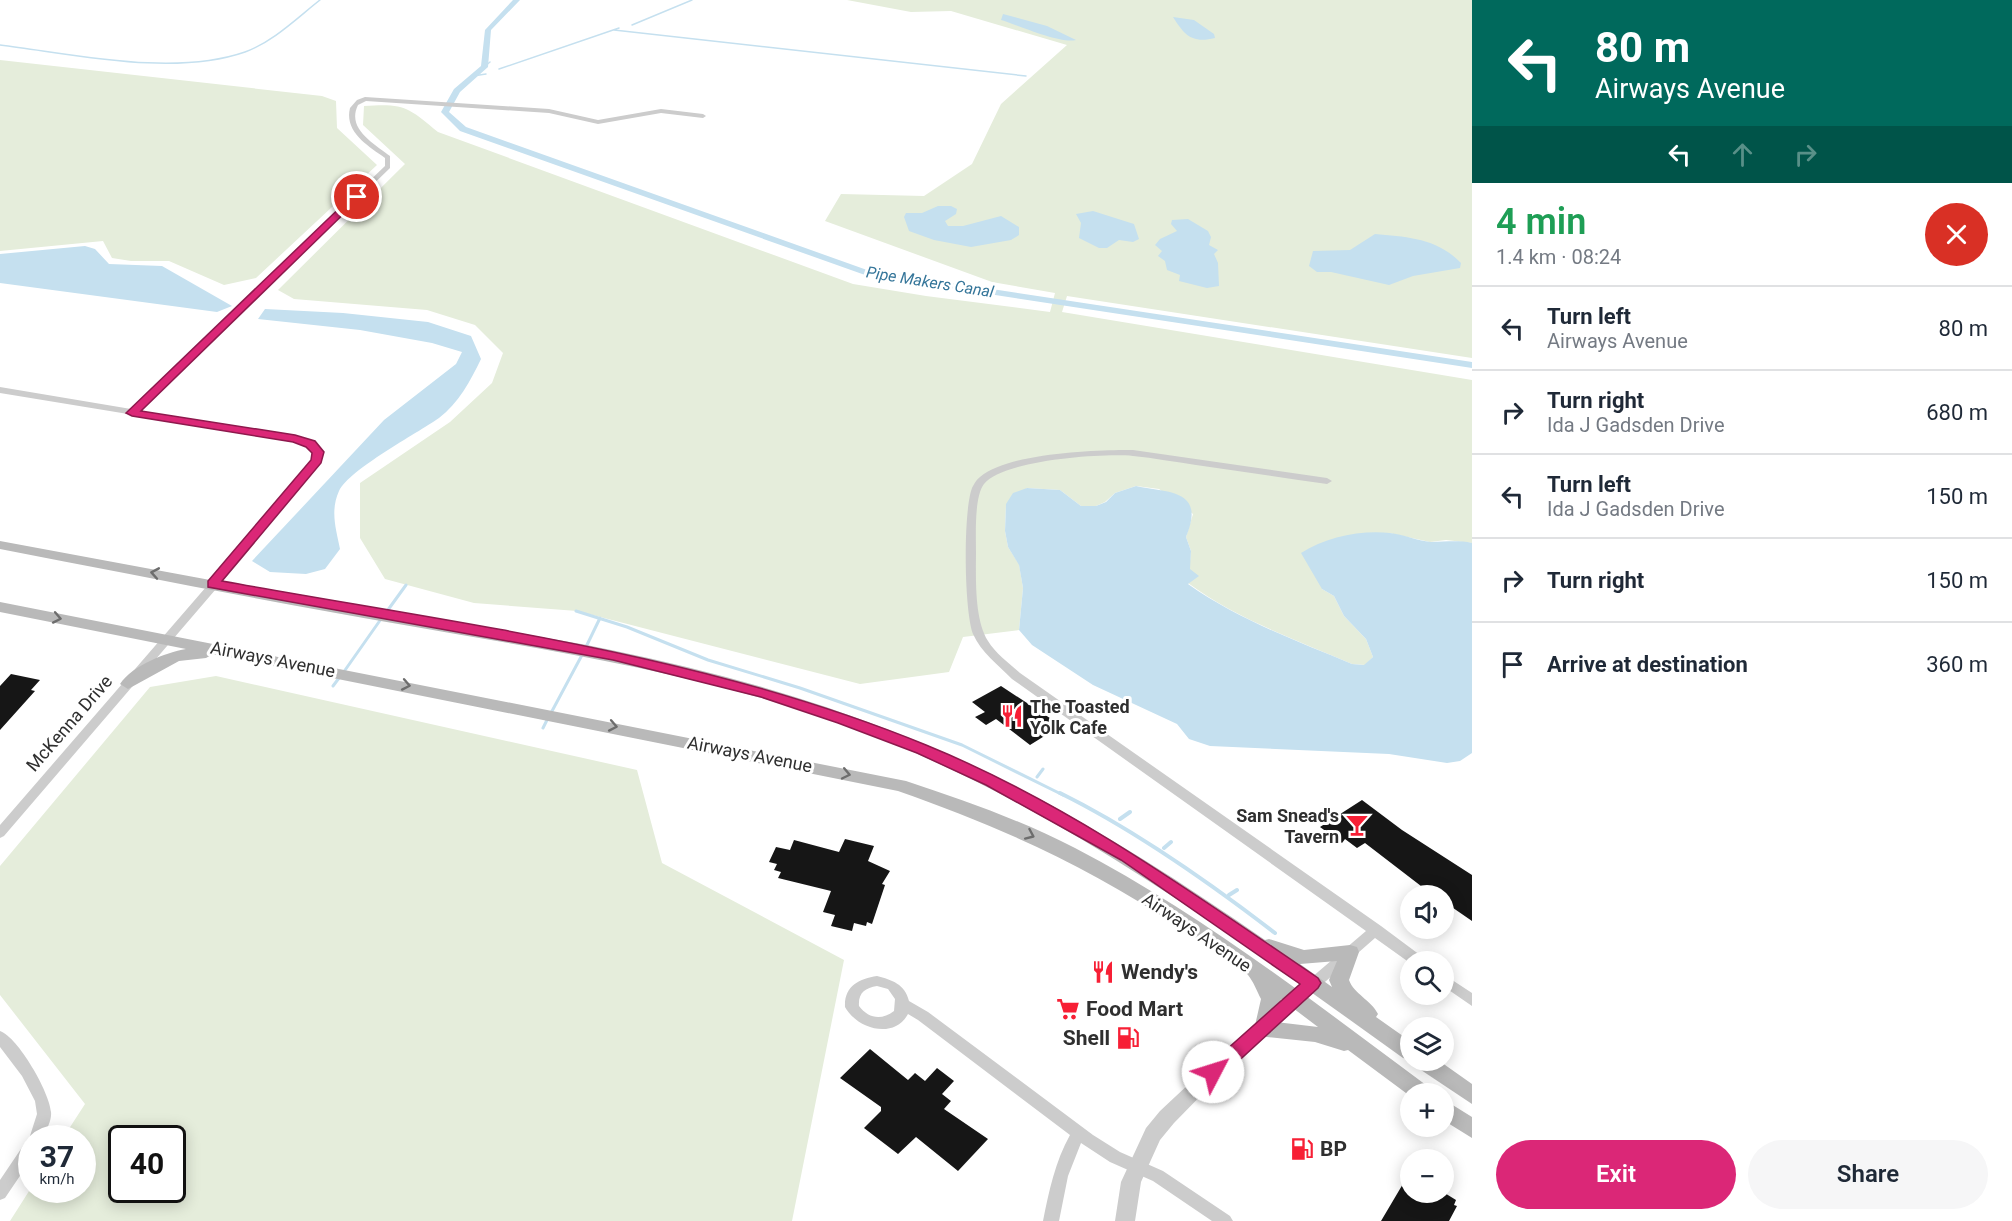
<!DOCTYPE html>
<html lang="en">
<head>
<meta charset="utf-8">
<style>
	:root { --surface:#fff; --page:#f6f6f7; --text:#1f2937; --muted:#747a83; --line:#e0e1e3; --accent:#db2777 }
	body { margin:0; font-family:Roboto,sans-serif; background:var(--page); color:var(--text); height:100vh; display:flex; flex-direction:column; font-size:22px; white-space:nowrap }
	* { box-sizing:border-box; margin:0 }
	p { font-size:20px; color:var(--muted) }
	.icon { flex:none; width:33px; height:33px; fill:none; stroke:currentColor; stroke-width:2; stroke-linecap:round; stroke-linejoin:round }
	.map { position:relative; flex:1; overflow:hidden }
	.details { display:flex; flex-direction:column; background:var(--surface); width:540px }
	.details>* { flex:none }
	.guide { background:#00695c; color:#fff; overflow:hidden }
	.buttons { position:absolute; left:1400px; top:885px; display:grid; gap:12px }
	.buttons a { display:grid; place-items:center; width:54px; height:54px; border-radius:50%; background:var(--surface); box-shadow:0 3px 15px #0003; font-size:30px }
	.speed { position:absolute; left:18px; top:1125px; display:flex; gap:12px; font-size:30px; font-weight:700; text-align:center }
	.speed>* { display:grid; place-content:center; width:78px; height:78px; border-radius:50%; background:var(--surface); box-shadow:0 3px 15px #0003; line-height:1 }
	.speed small { font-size:15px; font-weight:400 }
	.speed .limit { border:3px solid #111; border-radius:9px; background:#fff; color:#111 }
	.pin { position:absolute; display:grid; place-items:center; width:51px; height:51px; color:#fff; margin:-26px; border:3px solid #fff; border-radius:50%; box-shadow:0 2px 6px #0007 }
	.me { position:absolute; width:66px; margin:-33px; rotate:50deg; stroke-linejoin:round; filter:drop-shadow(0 0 4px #0008) }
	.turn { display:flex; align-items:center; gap:21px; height:126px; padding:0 24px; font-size:27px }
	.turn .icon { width:78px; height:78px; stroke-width:2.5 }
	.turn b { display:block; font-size:42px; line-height:51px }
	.lanes { display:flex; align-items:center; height:57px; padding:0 24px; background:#0003; justify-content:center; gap:30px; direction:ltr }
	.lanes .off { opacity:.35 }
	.round { display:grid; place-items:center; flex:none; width:63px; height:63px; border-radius:32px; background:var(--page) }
	.head { display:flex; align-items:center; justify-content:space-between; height:102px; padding:0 24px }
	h1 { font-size:36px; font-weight:600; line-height:45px; color:#1e9e55 }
	.action { display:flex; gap:12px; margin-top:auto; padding:12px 24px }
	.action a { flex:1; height:69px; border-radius:36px; background:var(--accent); color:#fff; font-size:24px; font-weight:600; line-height:69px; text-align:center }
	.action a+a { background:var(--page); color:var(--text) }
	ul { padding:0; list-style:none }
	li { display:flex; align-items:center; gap:18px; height:84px; padding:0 24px; border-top:2px solid var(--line) }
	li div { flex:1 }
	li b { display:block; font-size:22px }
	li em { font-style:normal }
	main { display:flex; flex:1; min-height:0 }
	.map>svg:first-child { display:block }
	.green { fill:#e5eddb; fill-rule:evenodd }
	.water { fill:#c5e0ef }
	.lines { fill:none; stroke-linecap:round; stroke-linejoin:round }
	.stream-far2 { stroke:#c5e0ef; stroke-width:1.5 }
	.stream-far1 { stroke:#c5e0ef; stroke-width:3 }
	.stream { stroke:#c5e0ef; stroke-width:4 }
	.canal { fill:#c5e0ef; fill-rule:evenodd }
	.building { fill:#161616 }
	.minor { fill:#ccc; fill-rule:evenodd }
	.tertiary { fill:#ccc; fill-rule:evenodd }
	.secondary { fill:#b9b9b9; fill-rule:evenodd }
	.oneway { stroke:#6d6d6d }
	.route { fill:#db2777; stroke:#8e194d; stroke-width:1.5 }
	.labels { text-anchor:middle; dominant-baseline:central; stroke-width:6; stroke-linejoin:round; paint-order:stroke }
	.far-water-label { font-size:16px; font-style:italic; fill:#347599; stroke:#fff }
	.street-label { font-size:18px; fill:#2f2f2f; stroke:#fff }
	.poi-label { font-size:18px; font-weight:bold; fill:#2f2f2f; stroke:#fff; text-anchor:start }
	.near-poi-label { font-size:21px; font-weight:bold; fill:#2f2f2f; stroke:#fff; text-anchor:start }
</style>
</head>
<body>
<main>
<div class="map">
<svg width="1472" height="1221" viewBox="0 0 1472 1221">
	<rect width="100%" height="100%" fill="#fff"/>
	<path class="green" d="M847 0H1472V358L1067 296 1062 312 1472 380V543L1446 540 1430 542 1389 533 1322 589 1334 596 1344 616 1366 639 1373 657 1365 665 1352 664C1295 639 1238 620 1188 583L1191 551 1186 537 1193 514 1159 489 1136 486 1115 493 1105 502 1096 506H1081L1060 490 1027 488 1006 505 1005 531 1008 547 1019 564 1023 588 1019 630 963 637 949 672 860 684 577 611 474 603 385 579 360 538V483L450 422 492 383 503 353 475 325 427 310 294 299 278 290 405 164 363 125 364 106C404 103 408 107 438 132L853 284 926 296 1050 312 1055 293 992 282 825 221 841 194 924 196 972 164 1001 104 1067 45 951 11 911 12Z
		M0 60 322 96 336 101 337 128 377 165 256 278 224 285 169 261H131L112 258 103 241 0 251Z
		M216 676 637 770 662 863 844 960 792 1221H10L31 1188 82 1190V1138H63L85 1104 0 995V866L150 687ZM172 1138V1190H122V1138Z"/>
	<path class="water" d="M1003 14 1047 26 1076 40C1060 44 1018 25 1001 20Z
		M1173 17 1194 20 1214 34 1215 38C1191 44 1184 34 1173 17Z
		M938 206H951L957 209 956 214 945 221 948 226H963L1001 216 1019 227V235L1011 240 971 247 934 240 909 231 904 217 906 213H922Z
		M1093 211 1134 224 1139 239 1133 242 1119 240 1107 248H1099L1079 238 1081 223 1076 214Z
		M1188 219 1208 231 1211 237 1209 245 1218 250 1214 254 1218 263 1219 286 1207 288 1179 281 1180 275 1167 270 1165 261 1158 256 1162 251 1155 245 1160 239 1177 231 1171 224 1172 220Z
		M1375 234C1407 237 1437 238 1461 263L1460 268 1413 276 1389 285 1331 272H1317L1309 266 1313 251 1350 250Z
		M85 246 95 249 109 264 162 266 232 306 217 312 0 283V254Z
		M265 309 343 313 428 322 471 336 481 359C471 380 458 404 439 418 416 434 350 469 339 491 330 511 336 529 340 549L325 569 306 574 270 572 252 561 384 420 456 364 462 352 432 343 360 330 258 319Z
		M1136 486C1169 493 1206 489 1186 537L1191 551 1190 569 1199 576 1188 584C1239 620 1295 640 1352 664L1364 665 1373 657 1366 639 1344 616 1334 596 1322 589 1301 553C1326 537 1360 530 1390 533 1403 534 1417 541 1431 542 1445 542 1458 540 1472 543V753L1460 761 1447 763 1389 754 1210 746 1189 739 1177 724 1093 685 1032 645 1019 630 1023 588 1019 565 1008 547 1005 531 1006 504 1013 493 1027 488 1060 490 1081 506H1096L1106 502 1115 493Z"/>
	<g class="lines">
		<path class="stream-far2" d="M632 25 692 0
			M614 30 1026 76
			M0 45C74 54 173 77 245 52 273 42 297 18 320 0
			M499 69 619 28
			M486 74 473 76 490 62"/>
		<path class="stream-far1" d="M576 611 627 627 708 660 800 688 962 745 1063 795
			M385 614 406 585
			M585 649 600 618
			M343 673 381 619
			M333 686 339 678
			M551 713 582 655
			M543 728 548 718
			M1037 777 1043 769"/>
		<path class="stream" d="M1060 793C1133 829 1210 883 1275 933
			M1120 819 1130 812
			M1164 848 1171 842
			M1229 895 1237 890"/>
		<path class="canal" d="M513 0H520L491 30 488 67 460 92 449 112 466 127 867 270 1472 362V368L865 275 460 131 441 112 454 89 481 66 485 30Z"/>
	</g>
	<path class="building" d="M11 674 40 680 31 690 35 691 0 730V686Z
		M1001 686 1059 724 1056 725 1059 727 1030 745 996 719 986 725 975 717 985 712 972 702Z
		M1362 800 1402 830 1472 875V921L1443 901V896H1434L1365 843 1357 848 1345 839 1342 843 1320 827Z
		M845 839 874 846 868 861 890 871 882 884 885 885 872 924 867 922 866 926 854 923 852 931 831 926 835 915 823 912 831 891 778 878 781 872 774 870 777 864 769 862 776 847 790 850 794 840 839 852Z
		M870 1049 908 1080 915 1073 925 1081 937 1068 954 1081 942 1094 951 1101 944 1109 988 1139 958 1171 916 1137 898 1154 864 1128 881 1111V1107L840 1078Z
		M1410 1172V1192H1443L1456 1200 1454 1205 1457 1206 1449 1221H1381Z"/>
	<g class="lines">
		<path class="minor" d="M365 97 549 109 598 120 661 109 703 114 706 116 703 118 661 113 598 124 549 113 366 101 358 105C346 129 375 144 390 156V168L140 411 298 437C309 441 315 443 323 452L321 461 240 561 4 836 0 838V825L232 557 311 461 313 452 307 446 293 441 0 393V387L131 409 385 166V158C368 146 344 132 350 108L357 100Z
			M1119 450H1133L1327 478 1332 481 1327 484C1283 478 1240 471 1196 465 1175 462 1154 458 1133 456 1104 453 1002 460 984 484 974 497 976 535 976 552 976 577 974 619 988 641 996 654 1009 663 1020 673L1381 926 1424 958 1425 962 1410 963 1375 938 1301 1003 1296 1005 1291 1003 1289 999 1291 995 1366 931 1012 679C998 665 981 652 973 634 964 610 963 512 972 488 974 484 977 479 980 477 1008 454 1083 451 1119 450Z
			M1443 974 1472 993V1006L1443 986Z
			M877 976C892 980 905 984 909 1001L928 1012 1093 1135 1120 1152 1163 1171 1230 1216 1233 1221H1212L1153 1181 1110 1162 1081 1143 1068 1176 1059 1221H1043C1049 1191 1055 1162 1070 1135L918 1020 908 1014C894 1040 857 1029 845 1007 844 986 859 979 877 976ZM877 986 888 989 895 999 894 1011C881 1021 868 1018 859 1006 858 993 865 988 877 986Z
			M0 1031C18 1037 50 1093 51 1112 52 1121 46 1130 43 1138H32V1158L5 1198 0 1200V1180L27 1140 29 1139 37 1114 35 1101 22 1076 0 1047Z"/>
		<path class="tertiary" d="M1296 992 1302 994 1305 999 1302 1004 1219 1077 1174 1123 1160 1140 1141 1182 1135 1221H1115L1121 1182 1146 1128 1160 1111 1207 1067 1290 994Z"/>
		<path class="secondary" d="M0 541C130 565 261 590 391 613 464 626 538 635 611 650 705 669 799 695 889 730 1024 781 1147 858 1265 940L1269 939 1304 950 1350 945 1357 947 1359 952 1349 980C1354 994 1371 1000 1378 1014L1376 1017 1410 1041V1060L1403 1058C1248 947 1095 833 920 755 754 681 582 656 404 625 269 602 135 575 0 549ZM1337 961 1329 980 1332 987 1300 964Z
			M0 602 906 781C963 800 1021 820 1075 848 1202 914 1315 1003 1430 1088L1433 1094H1410V1096L1348 1050 1344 1051 1315 1042 1257 1036 1254 1030 1261 999C1257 991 1253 981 1248 975 1238 963 1196 938 1180 928 1089 867 1001 827 898 791L213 654 206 658 179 661 128 689 120 684C133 665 165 653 186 649L0 612ZM1281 999 1318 1027 1276 1022Z
			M1412 1060H1438L1472 1084V1104L1415 1066Z
			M1443 1099 1472 1117V1138L1443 1120Z"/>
	</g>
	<defs><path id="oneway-chevron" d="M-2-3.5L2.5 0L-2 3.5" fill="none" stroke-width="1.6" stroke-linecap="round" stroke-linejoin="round" transform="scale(1.5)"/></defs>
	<g class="oneway">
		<use href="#oneway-chevron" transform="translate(155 573) rotate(-170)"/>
		<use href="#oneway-chevron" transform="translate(57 618) rotate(11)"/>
		<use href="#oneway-chevron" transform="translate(406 685) rotate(11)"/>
		<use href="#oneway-chevron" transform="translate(613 726) rotate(11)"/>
		<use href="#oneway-chevron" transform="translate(846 774) rotate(12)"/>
		<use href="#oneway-chevron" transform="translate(1030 835) rotate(24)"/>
	</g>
	<path class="route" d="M353 195 361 197 141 411 295 435 315 441 324 452 321 463 222 581C458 624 702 653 926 745 1068 803 1193 893 1318 978L1321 983 1318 988 1220 1078 1213 1080 1207 1078 1204 1072 1207 1067 1300 984 1121 860 986 785 917 753 838 723 761 697 613 660 208 587V581L311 460 312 453 306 447 293 442 132 416 126 413Z"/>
	<defs>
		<g id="restaurant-bare" transform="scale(1.8)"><path d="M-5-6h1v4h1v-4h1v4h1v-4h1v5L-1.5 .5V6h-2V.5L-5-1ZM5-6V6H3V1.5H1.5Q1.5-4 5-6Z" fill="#f71f35" stroke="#fff" stroke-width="2.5" paint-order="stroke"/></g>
		<g id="bar-bare" transform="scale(1.8)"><path d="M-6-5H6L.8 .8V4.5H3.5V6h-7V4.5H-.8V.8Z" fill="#f71f35" stroke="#fff" stroke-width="2.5" paint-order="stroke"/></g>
		<g id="supermarket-bare" transform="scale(1.8)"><path d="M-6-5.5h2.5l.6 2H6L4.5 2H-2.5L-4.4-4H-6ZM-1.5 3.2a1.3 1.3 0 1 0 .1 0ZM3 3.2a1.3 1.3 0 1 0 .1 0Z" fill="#f71f35" stroke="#fff" stroke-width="2.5" paint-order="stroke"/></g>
		<g id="fuel-bare" transform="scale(1.8)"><path d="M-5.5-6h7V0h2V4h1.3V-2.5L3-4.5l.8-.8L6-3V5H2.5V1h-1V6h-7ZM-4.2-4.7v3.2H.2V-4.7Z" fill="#f71f35" stroke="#fff" stroke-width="2.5" paint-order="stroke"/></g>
	</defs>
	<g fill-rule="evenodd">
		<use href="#restaurant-bare" x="1012" y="716"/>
		<use href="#bar-bare" x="1357" y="825"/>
		<use href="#restaurant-bare" x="1103" y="972"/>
		<use href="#supermarket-bare" x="1068" y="1009"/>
		<use href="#fuel-bare" x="1128" y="1038"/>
		<use href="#fuel-bare" x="1302" y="1149"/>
	</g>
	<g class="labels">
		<g class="far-water-label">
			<text transform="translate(930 282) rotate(9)">Pipe Makers Canal</text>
		</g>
		<g class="street-label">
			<text transform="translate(273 659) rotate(11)">Airways Avenue</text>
			<text transform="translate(69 723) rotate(-49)">McKenna Drive</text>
			<text transform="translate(750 754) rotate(11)">Airways Avenue</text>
			<text transform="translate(1197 932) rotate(34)">Airways Avenue</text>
		</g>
		<g class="poi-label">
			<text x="1030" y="706">The Toasted<tspan x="1030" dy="21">Yolk Cafe</tspan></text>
			<text x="1339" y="815" text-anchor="end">Sam Snead's<tspan x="1339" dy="21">Tavern</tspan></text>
		</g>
		<g class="near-poi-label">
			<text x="1121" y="972">Wendy's</text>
			<text x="1086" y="1009">Food Mart</text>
			<text x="1110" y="1038" text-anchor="end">Shell</text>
			<text x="1320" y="1149">BP</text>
		</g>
	</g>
</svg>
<div class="buttons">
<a><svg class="icon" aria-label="sound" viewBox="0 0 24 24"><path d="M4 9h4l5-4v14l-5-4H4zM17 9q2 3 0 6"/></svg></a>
<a><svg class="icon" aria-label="search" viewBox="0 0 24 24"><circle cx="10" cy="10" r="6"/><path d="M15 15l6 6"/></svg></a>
<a><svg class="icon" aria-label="layers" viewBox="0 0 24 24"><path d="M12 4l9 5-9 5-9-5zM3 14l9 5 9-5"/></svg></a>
<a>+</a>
<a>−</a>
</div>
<div class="speed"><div>37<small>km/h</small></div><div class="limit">40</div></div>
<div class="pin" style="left:357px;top:197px;background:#d93025"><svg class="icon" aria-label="arrive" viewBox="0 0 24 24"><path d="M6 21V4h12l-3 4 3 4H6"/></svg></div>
<svg class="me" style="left:1213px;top:1072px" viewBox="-20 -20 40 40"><circle r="19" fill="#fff"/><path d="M0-13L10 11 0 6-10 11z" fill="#db2777"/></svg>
</div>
<section class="details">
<div class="guide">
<div class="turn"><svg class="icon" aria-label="left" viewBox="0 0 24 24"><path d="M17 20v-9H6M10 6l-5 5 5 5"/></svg><div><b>80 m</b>Airways Avenue</div></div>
<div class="lanes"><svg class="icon" aria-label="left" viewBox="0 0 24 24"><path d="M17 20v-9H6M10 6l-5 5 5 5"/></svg><svg class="icon off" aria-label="ahead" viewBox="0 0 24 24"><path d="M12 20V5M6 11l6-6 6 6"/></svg><svg class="icon off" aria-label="right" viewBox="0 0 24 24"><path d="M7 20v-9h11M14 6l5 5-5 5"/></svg></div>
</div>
<div class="head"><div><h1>4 min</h1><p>1.4 km · 08:24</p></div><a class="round" style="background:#d93025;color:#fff"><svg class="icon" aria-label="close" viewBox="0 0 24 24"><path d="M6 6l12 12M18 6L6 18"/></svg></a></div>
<ul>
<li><svg class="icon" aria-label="left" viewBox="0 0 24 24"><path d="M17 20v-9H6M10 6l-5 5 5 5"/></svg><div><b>Turn left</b><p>Airways Avenue</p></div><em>80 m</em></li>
<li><svg class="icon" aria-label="right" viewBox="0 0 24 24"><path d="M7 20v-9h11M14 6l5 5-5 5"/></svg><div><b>Turn right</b><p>Ida J Gadsden Drive</p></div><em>680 m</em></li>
<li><svg class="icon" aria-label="left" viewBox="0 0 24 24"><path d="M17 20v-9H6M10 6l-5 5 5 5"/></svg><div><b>Turn left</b><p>Ida J Gadsden Drive</p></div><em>150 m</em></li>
<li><svg class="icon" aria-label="right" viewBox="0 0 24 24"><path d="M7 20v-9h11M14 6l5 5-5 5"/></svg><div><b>Turn right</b></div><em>150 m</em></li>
<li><svg class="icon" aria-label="arrive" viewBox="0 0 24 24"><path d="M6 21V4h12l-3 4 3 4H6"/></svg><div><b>Arrive at destination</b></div><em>360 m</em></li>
</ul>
<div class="action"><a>Exit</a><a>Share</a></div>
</section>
</main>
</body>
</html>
